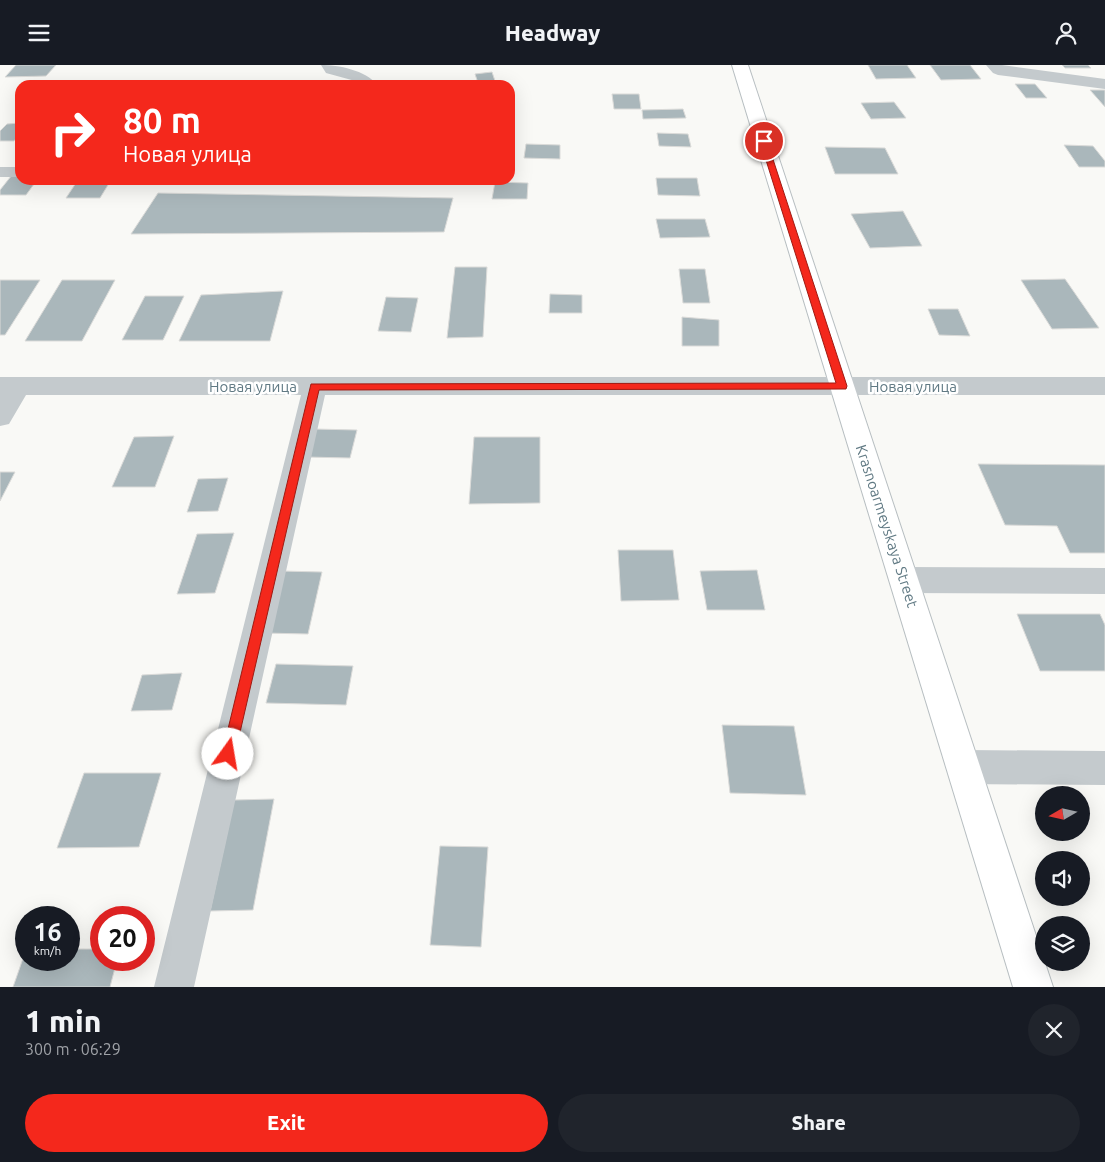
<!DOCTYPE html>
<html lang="en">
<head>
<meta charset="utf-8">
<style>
	:root { --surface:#171b24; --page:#20242c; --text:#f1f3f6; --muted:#9ea1a6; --accent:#f4281c }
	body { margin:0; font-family:Ubuntu,sans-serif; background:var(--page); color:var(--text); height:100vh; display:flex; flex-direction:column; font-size:19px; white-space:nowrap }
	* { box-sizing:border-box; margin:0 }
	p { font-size:16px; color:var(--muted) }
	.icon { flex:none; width:28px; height:28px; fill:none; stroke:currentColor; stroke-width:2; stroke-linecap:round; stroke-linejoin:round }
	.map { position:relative; height:922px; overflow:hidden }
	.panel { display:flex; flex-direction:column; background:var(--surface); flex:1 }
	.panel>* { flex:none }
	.guide { position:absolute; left:15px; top:15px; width:500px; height:105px; border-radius:15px; box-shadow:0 5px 20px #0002; background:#f4281c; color:#fff; overflow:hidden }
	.needle { width:32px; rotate:261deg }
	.tools { position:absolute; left:1035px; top:721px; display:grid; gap:10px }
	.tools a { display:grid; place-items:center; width:55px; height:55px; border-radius:50%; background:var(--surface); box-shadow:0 5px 20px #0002; font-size:25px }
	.speed { position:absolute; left:15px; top:841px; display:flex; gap:10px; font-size:25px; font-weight:700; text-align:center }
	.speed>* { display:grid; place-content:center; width:65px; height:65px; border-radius:50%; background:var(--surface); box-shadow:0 5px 20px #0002; line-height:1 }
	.speed small { font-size:12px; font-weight:400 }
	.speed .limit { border:8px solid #d22; background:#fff; color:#111 }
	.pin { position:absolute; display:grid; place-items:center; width:42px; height:42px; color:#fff; margin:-21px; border:2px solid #fff; border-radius:50%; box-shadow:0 1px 5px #0007 }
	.me { position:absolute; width:55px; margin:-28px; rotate:13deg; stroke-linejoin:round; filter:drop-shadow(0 0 4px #0008) }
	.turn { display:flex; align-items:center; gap:18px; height:105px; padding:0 25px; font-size:22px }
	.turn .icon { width:65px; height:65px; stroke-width:2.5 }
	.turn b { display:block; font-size:35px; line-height:42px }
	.round { display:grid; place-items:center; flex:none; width:52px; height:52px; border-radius:26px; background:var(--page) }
	.head { display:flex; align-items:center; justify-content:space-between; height:85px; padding:0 25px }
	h1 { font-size:30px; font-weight:800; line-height:38px }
	.primary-button { display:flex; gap:10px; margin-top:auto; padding:10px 25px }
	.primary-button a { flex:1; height:58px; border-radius:30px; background:var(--accent); color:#fff; font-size:20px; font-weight:800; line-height:58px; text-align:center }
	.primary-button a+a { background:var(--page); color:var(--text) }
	header { display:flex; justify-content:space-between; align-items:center; height:65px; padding:0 25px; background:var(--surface); font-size:22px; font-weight:800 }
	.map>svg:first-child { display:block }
	.building { fill:#aab7bb; stroke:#dbdbd9 }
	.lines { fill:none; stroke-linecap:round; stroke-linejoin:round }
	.major-casing { stroke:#b7bec1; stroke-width:2 }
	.minor { fill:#c4cacd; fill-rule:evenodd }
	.major { fill:#fff; fill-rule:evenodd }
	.route { fill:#f4281c; stroke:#9f1a12 }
	.labels { text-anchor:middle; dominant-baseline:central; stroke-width:5; stroke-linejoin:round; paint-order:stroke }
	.street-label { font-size:15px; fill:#617a84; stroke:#fff }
</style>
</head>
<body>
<header><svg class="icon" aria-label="menu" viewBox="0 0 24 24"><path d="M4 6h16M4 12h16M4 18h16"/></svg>Headway<svg class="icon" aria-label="person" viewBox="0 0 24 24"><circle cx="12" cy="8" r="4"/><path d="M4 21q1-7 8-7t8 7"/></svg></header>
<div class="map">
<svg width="1105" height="922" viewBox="0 0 1105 922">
	<rect width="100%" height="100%" fill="#f9f9f6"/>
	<path class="building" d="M16 0H56L46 11 5 12Z
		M868 0H907L916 13 876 14Z
		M930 0H970L981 14 941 15Z
		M1062 0H1088L1091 3H1065Z
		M492 7 495 16 478 18 475 9Z
		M1015 19H1035L1047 33H1026Z
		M1090 25H1105V42Z
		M612 29H639L641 44H614Z
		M894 37 906 53 871 54 861 38Z
		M683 44 686 53 643 54 642 45Z
		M20 58V69L14 76H0V66L7 59Z
		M657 68 688 69 691 82 659 81Z
		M526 79 560 80V94L524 93Z
		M1064 80 1093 81 1105 96V102H1079Z
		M825 82 885 83 898 109H835Z
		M12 110H20V115H37L26 130H0V125Z
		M656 113H697L700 131 658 130Z
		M78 115H111L100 133H66Z
		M495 117 528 118 527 134H492Z
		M158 128 453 133 444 167 131 169Z
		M903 146 922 181 870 183 851 149Z
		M656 154H705L710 172 660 173Z
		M455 202H487L483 272 447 273Z
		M679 204H705L710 238H683Z
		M1065 214 1099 263 1052 264 1021 215Z
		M0 215H40L5 270H0Z
		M62 215H115L82 276H25Z
		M283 226 270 276H179L201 230Z
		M550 229 582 230V248H549Z
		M145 231H184L163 275H122Z
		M386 232 418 233 411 267 378 266Z
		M928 244H958L970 271 939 270Z
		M682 252 719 255V281H682Z
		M314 364 357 365 350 393 306 392Z
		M174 371 155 422H112L134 372Z
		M474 372H540V438L469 439Z
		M978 399 1105 400V488H1070L1057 461 1005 460Z
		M0 407H15L0 436Z
		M228 413 218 446 187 447 198 414Z
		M234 468 215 528 177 529 197 469Z
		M618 485H673L679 535 621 536Z
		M757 505 765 545H707L700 506Z
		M281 506 322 507 308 569 264 568Z
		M1017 549H1100L1105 560V606H1040Z
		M276 599 353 601 346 640 266 638Z
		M182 608 172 645 131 646 142 610Z
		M722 660 794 661 806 730 730 728Z
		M84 708H161L139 782 57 783Z
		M274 734 253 845 210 846 234 735Z
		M440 781 488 782 481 882 430 880Z
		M69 884H101V895H117L110 922H13L26 885V895H69Z"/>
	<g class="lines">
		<g class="major-casing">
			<path id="major" d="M732 0H748L1053 922H1013Z"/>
		</g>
		<path class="minor" d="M321 0C338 0 366 5 377 20H361L359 17 326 8Z
			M986 0H1002L1105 14V24L998 10 993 8Z
			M0 102H20V112H0Z
			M0 312H1105V330H325L194 922H154L301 330H26L9 359 0 361Z
			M904 502 1105 503V529L904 528 894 524 890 515 894 506Z
			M964 685 1105 686V720L964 719 952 714 947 702 952 690Z"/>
		<use href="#major" class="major"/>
	</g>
	<path class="route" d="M764 73 767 76 847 321 846 324 319 325 235 689 233 694 228 696 224 694 222 689 311 319 836 318 760 76Z"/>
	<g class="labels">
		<g class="street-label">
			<text x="253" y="321">Новая улица</text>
			<text x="913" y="321">Новая улица</text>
			<text transform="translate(887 461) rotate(72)">Krasnoarmeyskaya Street</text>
		</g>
	</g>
</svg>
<div class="tools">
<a><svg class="needle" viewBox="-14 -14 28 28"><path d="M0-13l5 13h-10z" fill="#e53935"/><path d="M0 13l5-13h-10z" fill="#9ea1a6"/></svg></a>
<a><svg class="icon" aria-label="sound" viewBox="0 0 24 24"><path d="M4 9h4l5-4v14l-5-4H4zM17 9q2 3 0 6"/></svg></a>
<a><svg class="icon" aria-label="layers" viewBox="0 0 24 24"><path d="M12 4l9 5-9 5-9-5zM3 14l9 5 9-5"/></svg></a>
</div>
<div class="speed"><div>16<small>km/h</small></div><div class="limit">20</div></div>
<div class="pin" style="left:764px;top:76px;background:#d93025"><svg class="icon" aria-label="arrive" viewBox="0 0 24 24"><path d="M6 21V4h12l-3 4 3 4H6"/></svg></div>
<svg class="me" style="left:228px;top:689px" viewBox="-20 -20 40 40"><circle r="19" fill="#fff"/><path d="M0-13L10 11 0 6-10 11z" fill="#f4281c"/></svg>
<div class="guide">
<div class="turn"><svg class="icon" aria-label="right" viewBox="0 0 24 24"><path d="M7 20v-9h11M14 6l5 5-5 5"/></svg><div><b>80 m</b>Новая улица</div></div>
</div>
</div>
<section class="panel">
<div class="head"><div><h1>1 min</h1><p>300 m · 06:29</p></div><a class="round"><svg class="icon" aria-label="close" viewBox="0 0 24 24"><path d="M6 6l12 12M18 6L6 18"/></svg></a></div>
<div class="primary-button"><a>Exit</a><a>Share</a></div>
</section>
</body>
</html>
